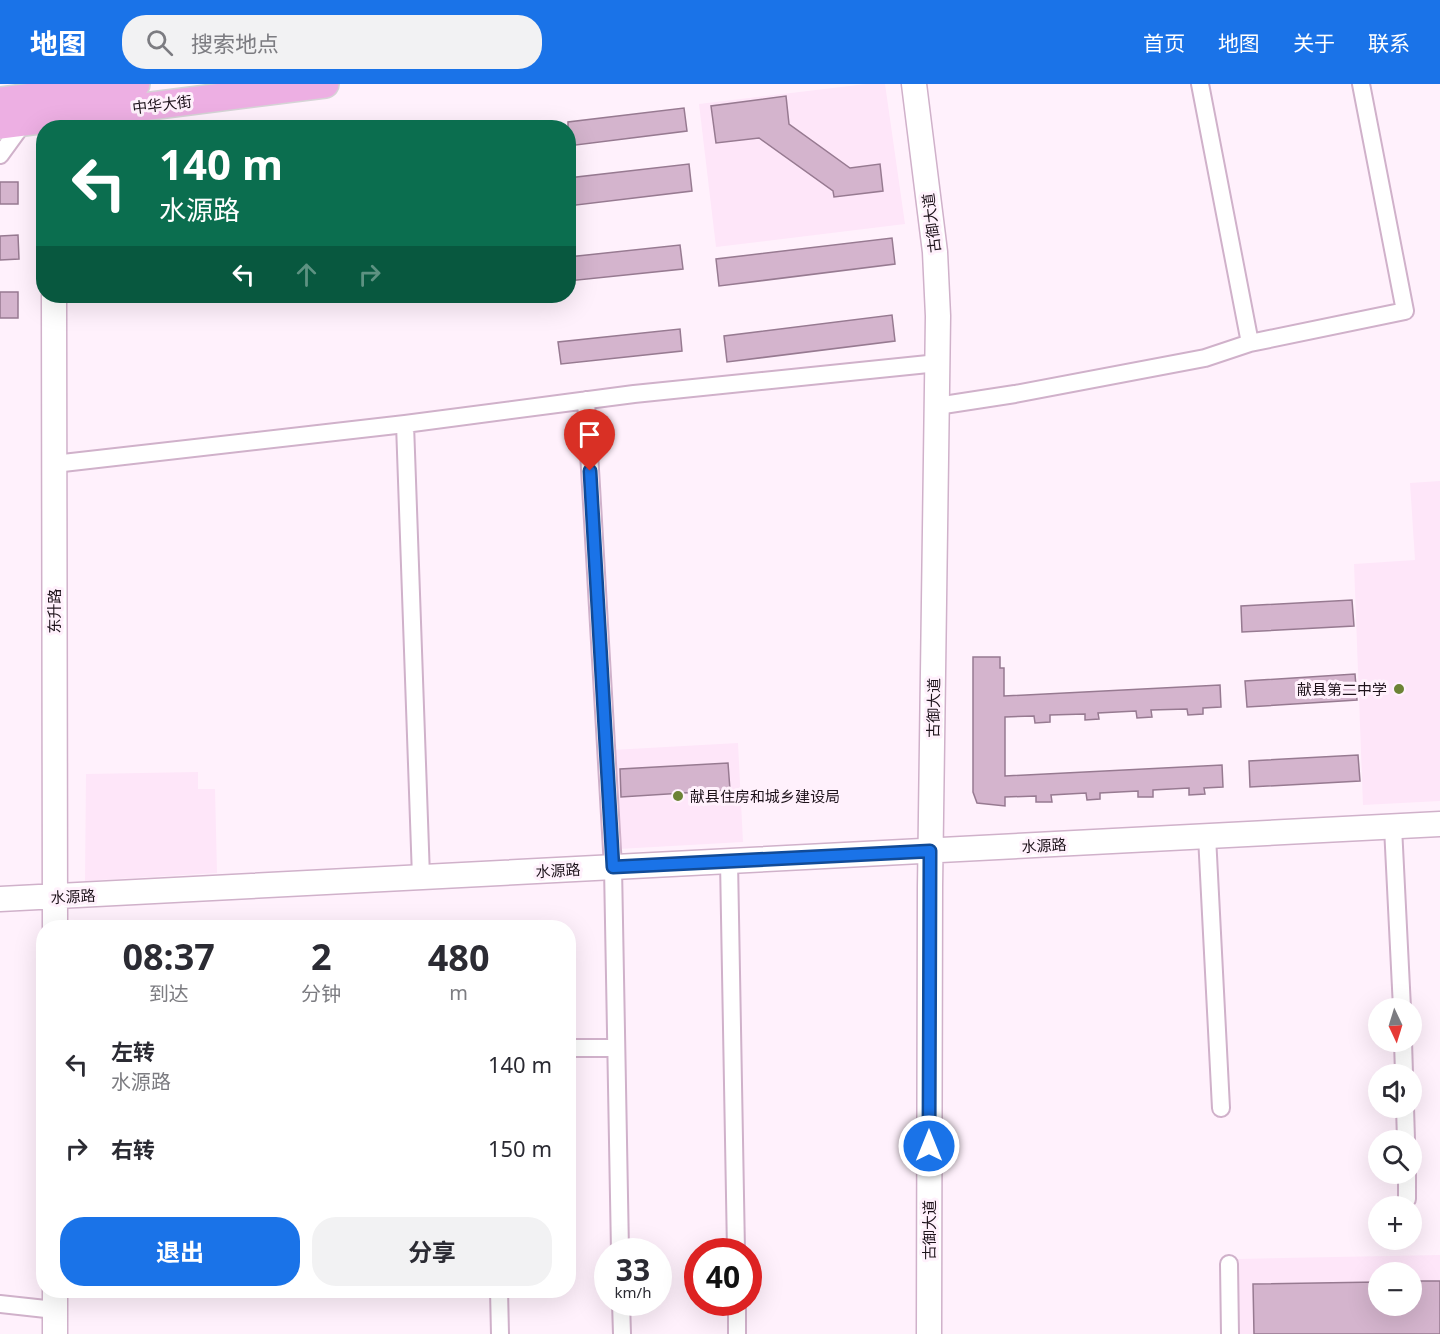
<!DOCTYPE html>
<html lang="zh">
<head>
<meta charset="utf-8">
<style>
	:root { --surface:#fff; --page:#f2f2f3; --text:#2b2b33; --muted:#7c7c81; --accent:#1a73e8 }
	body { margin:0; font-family:"Noto Sans","Noto Sans SC",sans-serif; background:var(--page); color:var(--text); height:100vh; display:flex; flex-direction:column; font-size:22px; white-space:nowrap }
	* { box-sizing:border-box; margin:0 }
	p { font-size:20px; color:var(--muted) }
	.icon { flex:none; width:33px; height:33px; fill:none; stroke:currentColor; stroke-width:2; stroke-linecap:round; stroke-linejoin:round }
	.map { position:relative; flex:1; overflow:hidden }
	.panel { position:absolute; left:36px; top:836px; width:540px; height:378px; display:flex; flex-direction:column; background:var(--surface); border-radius:24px; box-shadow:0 6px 24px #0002 }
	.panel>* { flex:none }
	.hud { position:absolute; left:36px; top:36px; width:540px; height:183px; border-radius:24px; box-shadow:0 6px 24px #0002; background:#0b6e4f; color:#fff; overflow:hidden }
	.needle { width:39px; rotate:176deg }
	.fabs { position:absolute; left:1368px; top:914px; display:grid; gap:12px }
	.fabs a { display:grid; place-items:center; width:54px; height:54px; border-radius:50%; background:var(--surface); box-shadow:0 6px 24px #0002; font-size:30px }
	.speed { position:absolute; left:594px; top:1154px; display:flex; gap:12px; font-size:30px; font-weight:700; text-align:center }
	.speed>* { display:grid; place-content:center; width:78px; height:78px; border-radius:50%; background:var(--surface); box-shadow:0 6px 24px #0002; line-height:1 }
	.speed small { font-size:15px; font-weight:400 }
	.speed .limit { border:9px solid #d22; background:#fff; color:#111 }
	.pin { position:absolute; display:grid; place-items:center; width:51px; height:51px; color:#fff; margin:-62px -26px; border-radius:50% 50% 50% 0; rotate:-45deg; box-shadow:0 0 6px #0007 }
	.pin .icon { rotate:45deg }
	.me { position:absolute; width:66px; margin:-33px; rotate:0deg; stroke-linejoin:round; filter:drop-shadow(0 0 4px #0008) }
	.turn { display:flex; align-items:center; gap:21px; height:126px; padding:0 24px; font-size:27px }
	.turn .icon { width:78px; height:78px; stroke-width:2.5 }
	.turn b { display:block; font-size:42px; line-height:51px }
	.lanes { display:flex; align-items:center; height:57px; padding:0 24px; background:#0003; justify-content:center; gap:30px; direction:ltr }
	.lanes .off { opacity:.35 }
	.eta { display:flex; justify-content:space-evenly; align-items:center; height:102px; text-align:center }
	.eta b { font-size:36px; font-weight:700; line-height:42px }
	.primary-button { display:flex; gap:12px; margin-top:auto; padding:12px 24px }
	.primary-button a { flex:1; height:69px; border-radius:24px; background:var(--accent); color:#fff; font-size:24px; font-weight:700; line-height:69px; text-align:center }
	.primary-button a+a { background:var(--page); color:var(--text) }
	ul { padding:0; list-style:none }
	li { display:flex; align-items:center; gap:18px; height:84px; padding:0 24px }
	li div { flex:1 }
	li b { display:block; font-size:22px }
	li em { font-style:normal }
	header { display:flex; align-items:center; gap:36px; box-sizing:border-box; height:84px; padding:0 30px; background:var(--accent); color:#fff }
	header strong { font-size:28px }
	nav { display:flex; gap:33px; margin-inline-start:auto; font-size:21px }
	.search { width:420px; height:54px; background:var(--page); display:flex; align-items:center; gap:15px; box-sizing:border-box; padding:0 21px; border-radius:24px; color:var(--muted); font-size:22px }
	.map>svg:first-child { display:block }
	.built { fill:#fee6f9; fill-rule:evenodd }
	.building { fill:#d4b4cd; stroke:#977a91; stroke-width:1.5 }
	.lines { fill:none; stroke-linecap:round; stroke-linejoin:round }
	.street-casing { stroke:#d0b1ca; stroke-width:20 }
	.secondary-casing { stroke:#d0b1ca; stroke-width:27 }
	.primary-casing { stroke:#d6d4d6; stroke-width:30 }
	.street { stroke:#fff; stroke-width:16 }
	.secondary { stroke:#fff; stroke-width:24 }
	.primary { stroke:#edafe3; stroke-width:27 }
	.route-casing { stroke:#114b97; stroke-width:15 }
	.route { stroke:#1a73e8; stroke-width:10 }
	.poi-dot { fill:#6c8335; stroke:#fff1fc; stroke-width:2 }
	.labels { text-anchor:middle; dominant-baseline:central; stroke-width:6; stroke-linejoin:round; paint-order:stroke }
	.street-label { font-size:15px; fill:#1d121a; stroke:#fff1fc }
	.poi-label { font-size:15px; fill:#1d121a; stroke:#fff1fc; text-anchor:end }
</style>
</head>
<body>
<header>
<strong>地图</strong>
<div class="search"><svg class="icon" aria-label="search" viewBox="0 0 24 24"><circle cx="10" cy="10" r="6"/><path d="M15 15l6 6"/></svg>搜索地点</div>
<nav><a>首页</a><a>地图</a><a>关于</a><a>联系</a></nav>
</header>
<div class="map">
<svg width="1440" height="1250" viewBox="0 0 1440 1250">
	<rect width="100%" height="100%" fill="#fff1fc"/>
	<path class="built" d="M866 0H885L905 140 716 163 699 20Z
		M1440 397V717L1363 721 1354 480 1415 476 1410 399Z
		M738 659 743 758 618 765 612 666Z
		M198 688V705H215L217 789 85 797 86 690Z
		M1440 1171V1250H1238V1175ZM1378 1188H1412V1221H1378Z"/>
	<path class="building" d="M786 12 789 40 850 84 880 80 883 107 834 113 833 107 759 54 716 59 711 22Z
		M684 24 687 47 568 62V38Z
		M689 80 692 107 568 122V94Z
		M0 98H18V120H0Z
		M18 151 19 175 0 176V152Z
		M892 154 895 180 719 202 716 175Z
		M680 161 683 185 568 197V173Z
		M0 208H18V234H0Z
		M892 231 895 257 727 278 724 252Z
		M680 245 682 267 561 280 558 258Z
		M1352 516 1354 542 1242 548 1241 522Z
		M973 573H1000V584H1004V612L1220 601 1221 623 1203 624V630L1188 631 1187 625 1151 626 1152 633 1137 634 1136 627 1098 629 1099 635 1085 636V630L1050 631V638L1035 639 1034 632 1005 633V692L1222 681 1223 703 1204 704 1205 710 1189 711V704L1153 706V713H1138V707L1100 709V715L1087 716 1086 709 1051 711 1052 718H1036V712L1005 713V722L977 719 973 708Z
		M1355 590 1357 616 1247 623 1245 597Z
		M1358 671 1360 697 1250 703 1249 677Z
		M728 679 730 706 621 713 620 685Z
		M1412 1197H1440V1250H1254L1253 1200 1378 1198V1221H1412Z"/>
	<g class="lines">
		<g class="street-casing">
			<path id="street" d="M1200 0 1250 259
				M0 71 24 38
				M586 316 613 783 620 1167
				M937 322 1015 310 1205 274 1250 259 1405 227 1361 0
				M405 340 421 793
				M54 380 405 340 634 310 938 279
				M1393 743 1402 924
				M1207 752 1221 1024
				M729 777 736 1167
				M1403 957 1404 990
				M568 964H615
				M1405 1023 1406 1056
				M1407 1089V1115
				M1229 1180 1230 1250
				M499 1206 500 1250
				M621 1218 622 1250
				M737 1218V1250
				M0 1220 55 1226"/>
		</g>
		<g class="secondary-casing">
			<path id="secondary" d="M914 0 935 168 938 232 930 803 929 1250
				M54 212 55 843
				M0 815 1440 740
				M55 1206V1250"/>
		</g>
		<g class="primary-casing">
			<path id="primary" d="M0 17 136 0
				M0 41 325 0"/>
		</g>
		<use href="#street" class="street"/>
		<use href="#secondary" class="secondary"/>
		<use href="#primary" class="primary"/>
	</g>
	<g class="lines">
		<g class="route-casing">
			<path id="route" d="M590 387 613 783 930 767 929 1062"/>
		</g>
		<use href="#route" class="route"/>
	</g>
	<g class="poi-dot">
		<circle cx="1399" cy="605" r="6"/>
		<circle cx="678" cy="712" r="6"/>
	</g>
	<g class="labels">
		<g class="street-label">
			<text transform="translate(162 20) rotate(-7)">中华大街</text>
			<text transform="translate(931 139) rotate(-97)">古御大道</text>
			<text transform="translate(54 527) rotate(-90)">东升路</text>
			<text transform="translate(933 624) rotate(-89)">古御大道</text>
			<text transform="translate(1044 761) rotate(-3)">水源路</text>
			<text transform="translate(558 786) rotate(-3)">水源路</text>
			<text transform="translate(73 812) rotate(-3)">水源路</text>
			<text transform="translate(929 1146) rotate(-90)">古御大道</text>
		</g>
		<g class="poi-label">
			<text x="1387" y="605">献县第二中学</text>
			<text x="690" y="712" text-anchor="start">献县住房和城乡建设局</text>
		</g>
	</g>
</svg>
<div class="fabs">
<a><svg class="needle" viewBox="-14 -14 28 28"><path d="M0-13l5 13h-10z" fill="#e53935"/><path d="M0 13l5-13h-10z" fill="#7c7c81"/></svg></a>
<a><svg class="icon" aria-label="sound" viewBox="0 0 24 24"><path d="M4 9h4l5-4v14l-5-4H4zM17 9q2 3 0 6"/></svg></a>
<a><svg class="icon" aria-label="search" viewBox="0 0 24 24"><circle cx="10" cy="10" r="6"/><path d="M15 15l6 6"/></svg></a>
<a>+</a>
<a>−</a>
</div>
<div class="speed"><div>33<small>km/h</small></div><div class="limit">40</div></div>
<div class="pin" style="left:590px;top:387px;background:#d93025"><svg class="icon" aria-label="arrive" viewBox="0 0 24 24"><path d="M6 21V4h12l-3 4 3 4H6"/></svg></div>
<svg class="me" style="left:929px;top:1062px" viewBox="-20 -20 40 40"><circle r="17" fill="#1a73e8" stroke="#fff" stroke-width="3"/><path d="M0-11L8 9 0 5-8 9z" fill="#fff"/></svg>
<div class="hud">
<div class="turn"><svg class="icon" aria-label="left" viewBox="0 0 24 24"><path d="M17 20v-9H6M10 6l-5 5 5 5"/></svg><div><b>140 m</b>水源路</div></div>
<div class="lanes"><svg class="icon" aria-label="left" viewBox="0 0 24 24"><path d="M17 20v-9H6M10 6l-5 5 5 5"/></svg><svg class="icon off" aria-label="ahead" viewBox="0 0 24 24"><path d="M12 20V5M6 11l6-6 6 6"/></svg><svg class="icon off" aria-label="right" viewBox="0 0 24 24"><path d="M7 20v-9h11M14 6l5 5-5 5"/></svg></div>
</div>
<section class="panel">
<div class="eta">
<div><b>08:37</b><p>到达</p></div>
<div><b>2</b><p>分钟</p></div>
<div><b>480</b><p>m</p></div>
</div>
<ul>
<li><svg class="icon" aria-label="left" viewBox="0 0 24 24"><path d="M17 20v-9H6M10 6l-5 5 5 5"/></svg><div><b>左转</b><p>水源路</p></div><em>140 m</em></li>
<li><svg class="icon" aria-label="right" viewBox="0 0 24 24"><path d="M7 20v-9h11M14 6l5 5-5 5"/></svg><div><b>右转</b></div><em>150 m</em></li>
</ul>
<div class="primary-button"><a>退出</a><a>分享</a></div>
</section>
</div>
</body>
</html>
